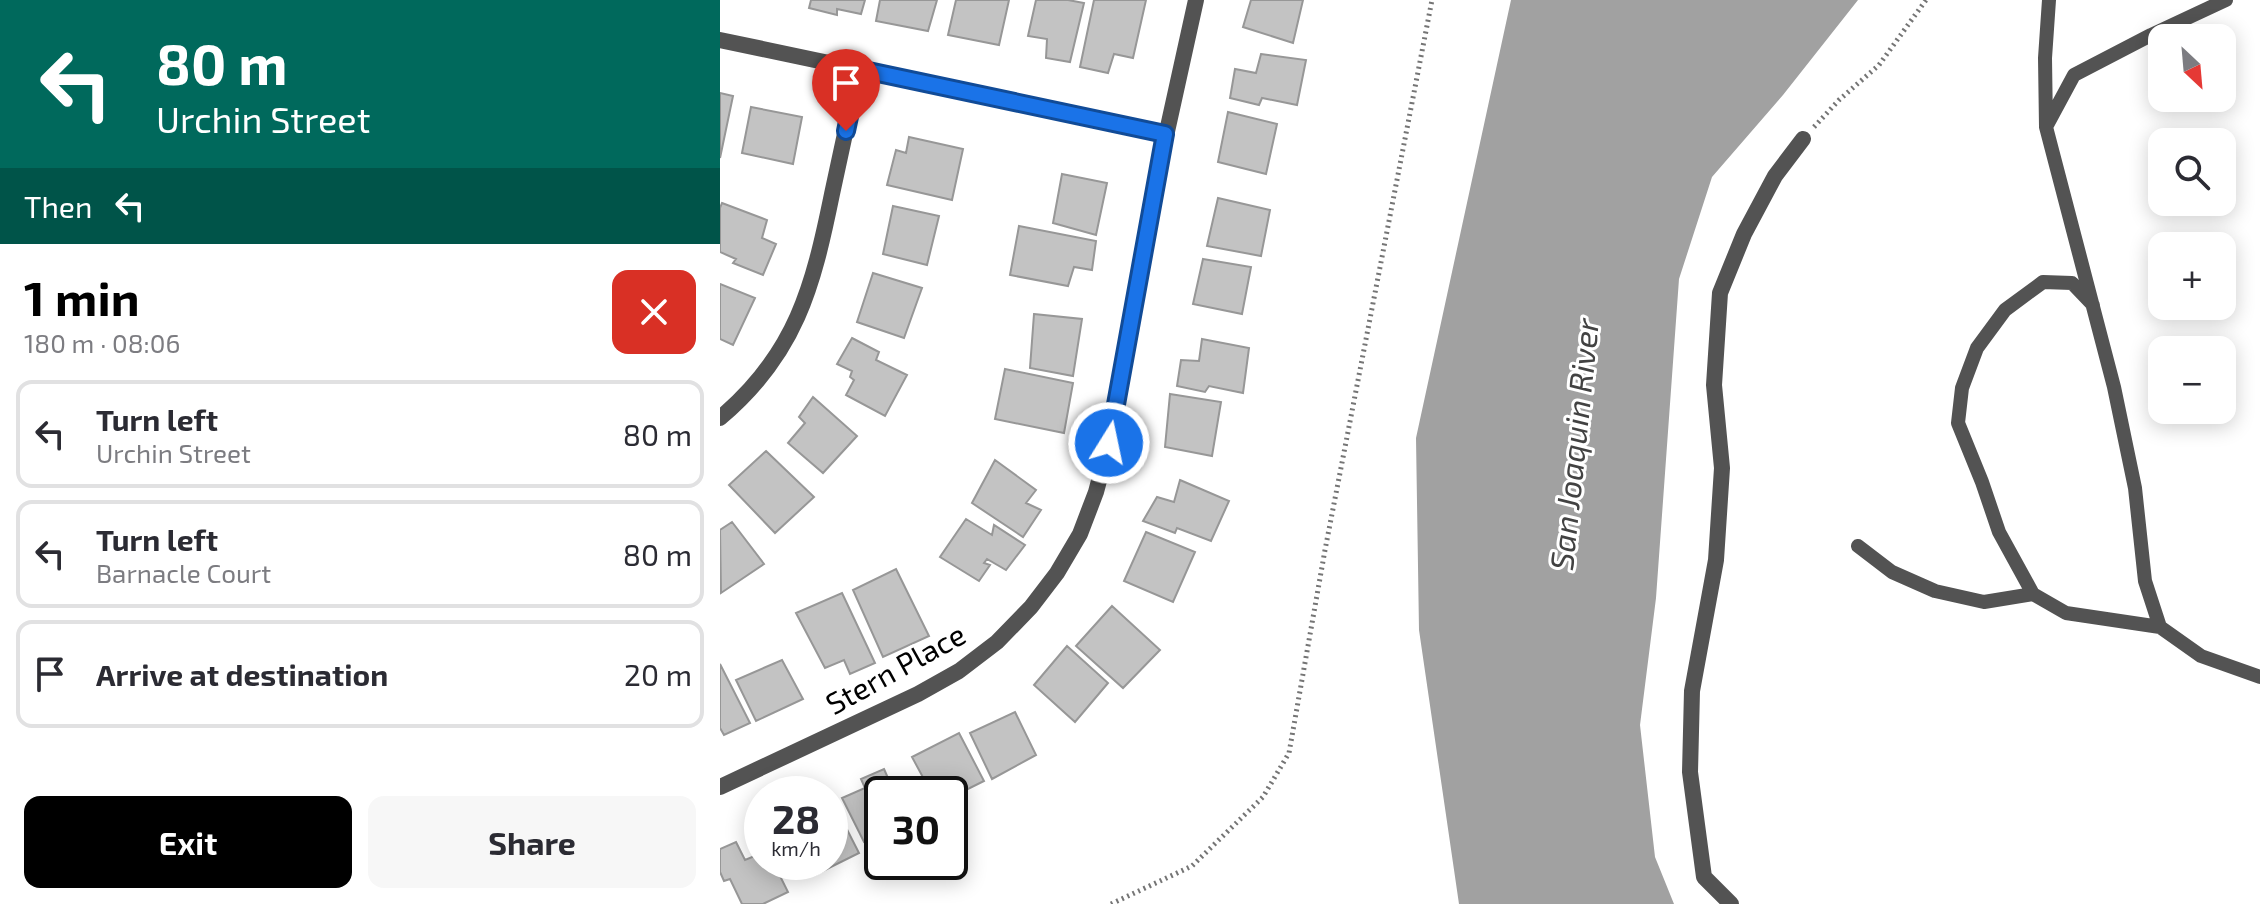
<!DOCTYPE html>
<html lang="en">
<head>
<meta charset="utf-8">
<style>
	:root { --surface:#fff; --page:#f7f7f7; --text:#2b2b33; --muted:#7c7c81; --line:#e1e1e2; --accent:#000 }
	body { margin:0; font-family:"Exo 2",sans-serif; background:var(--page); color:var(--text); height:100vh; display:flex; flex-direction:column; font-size:30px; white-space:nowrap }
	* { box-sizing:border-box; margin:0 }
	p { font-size:26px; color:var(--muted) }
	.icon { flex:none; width:44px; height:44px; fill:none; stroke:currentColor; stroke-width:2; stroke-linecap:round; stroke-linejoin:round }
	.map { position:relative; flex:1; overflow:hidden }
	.sheet { display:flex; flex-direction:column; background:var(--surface); width:720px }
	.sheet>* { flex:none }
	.guide { background:#00695c; color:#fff; overflow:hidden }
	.needle { width:52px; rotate:154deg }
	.controls { position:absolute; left:1428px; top:24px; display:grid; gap:16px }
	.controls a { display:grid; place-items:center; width:88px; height:88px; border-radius:16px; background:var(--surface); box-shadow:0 4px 20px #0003; font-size:40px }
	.speed { position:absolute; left:24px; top:776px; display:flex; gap:16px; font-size:40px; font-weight:700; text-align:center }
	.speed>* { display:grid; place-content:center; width:104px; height:104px; border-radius:50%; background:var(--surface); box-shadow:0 4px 20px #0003; line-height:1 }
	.speed small { font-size:20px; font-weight:400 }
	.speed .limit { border:4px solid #111; border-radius:12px; background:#fff; color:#111 }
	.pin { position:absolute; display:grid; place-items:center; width:68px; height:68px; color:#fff; margin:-82px -34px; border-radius:50% 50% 50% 0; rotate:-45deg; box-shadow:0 0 8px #0007 }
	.pin .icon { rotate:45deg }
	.me { position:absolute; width:88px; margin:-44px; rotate:10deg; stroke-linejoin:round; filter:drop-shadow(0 0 6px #0008) }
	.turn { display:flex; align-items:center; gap:28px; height:168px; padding:0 24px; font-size:36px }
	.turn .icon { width:104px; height:104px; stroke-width:2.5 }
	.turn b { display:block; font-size:56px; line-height:68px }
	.then { display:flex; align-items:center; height:76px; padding:0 24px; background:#0003; gap:16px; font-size:30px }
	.round { display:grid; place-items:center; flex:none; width:84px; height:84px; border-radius:16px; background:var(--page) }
	.headline { display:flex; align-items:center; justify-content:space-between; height:136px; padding:0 24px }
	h1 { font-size:48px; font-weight:700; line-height:60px; color:var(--accent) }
	.button { display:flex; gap:16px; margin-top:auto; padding:16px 24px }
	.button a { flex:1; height:92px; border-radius:16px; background:var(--accent); color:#fff; font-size:32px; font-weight:700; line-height:92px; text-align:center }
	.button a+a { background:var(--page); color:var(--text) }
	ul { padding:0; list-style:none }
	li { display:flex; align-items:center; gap:24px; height:108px; margin:0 16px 12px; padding:0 8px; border:4px solid var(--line); border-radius:16px }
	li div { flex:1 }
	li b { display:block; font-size:30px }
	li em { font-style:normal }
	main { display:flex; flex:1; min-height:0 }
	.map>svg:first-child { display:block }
	.water { fill:#a1a1a1 }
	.building { fill:#c3c3c3; stroke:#979797; stroke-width:2 }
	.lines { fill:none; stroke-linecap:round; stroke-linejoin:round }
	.path { stroke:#757575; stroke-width:5; stroke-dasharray:2 4; stroke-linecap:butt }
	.lane { stroke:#535353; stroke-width:14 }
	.street { stroke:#535353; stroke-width:16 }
	.route-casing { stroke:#114b97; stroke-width:20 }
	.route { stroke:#1a73e8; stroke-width:14 }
	.labels { text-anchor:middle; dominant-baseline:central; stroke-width:6; stroke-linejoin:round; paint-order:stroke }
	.street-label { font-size:30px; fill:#000; stroke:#fff }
	.water-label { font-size:32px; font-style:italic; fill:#424242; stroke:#fff }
</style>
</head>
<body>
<main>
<section class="sheet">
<div class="guide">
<div class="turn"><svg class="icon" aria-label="left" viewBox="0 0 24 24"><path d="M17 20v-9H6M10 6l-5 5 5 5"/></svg><div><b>80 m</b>Urchin Street</div></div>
<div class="then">Then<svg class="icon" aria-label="left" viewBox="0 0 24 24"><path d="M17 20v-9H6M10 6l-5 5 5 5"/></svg></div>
</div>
<div class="headline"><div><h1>1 min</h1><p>180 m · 08:06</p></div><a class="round" style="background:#d93025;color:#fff"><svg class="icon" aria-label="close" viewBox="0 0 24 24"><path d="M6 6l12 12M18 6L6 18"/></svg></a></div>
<ul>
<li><svg class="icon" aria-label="left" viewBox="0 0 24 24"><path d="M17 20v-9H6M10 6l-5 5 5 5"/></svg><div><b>Turn left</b><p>Urchin Street</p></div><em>80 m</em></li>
<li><svg class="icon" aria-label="left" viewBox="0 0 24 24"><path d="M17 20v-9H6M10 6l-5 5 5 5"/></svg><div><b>Turn left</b><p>Barnacle Court</p></div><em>80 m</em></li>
<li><svg class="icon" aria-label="arrive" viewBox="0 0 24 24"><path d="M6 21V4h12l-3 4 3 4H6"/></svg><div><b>Arrive at destination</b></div><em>20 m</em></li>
</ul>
<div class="button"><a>Exit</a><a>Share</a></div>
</section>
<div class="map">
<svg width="1540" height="904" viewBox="0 0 1540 904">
	<rect width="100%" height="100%" fill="#fff"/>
	<path class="water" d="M791 0H1138L1063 95 992 177 959 279 936 598 920 725 935 857 954 904H739L699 630 696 438Z"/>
	<path class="building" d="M91 0H145L141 14 117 9V15L89 8Z
		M160 0H217L208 31 156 21Z
		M236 0H289L279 45 228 35Z
		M316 0H348L364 3 350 62 326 58 327 39 308 36Z
		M374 0H426L413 58 394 54 388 73 360 67Z
		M531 0H583L573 43 523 27Z
		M541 54 586 60 577 105 542 98 539 105 510 98 515 69 536 73Z
		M0 93 13 96 0 158Z
		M31 107 82 117 73 164 22 153Z
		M508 112 557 124 546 174 498 162Z
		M189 137 243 149 232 200 167 185 176 150 186 153Z
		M342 174 387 183 376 235 333 223Z
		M498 198 550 210 541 256 487 246Z
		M2 203 47 220 42 238 56 244 43 275 13 263 16 259 0 252V208Z
		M173 206 219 216 207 265 163 254Z
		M299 226 376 241 372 270 354 267 348 286 290 275Z
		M483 259 531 267 522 314 473 304Z
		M153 273 202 288 184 338 137 322Z
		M0 284 35 298 13 345 0 339Z
		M314 314 362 319 353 376 310 368Z
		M132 338 159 352 156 360 187 375 165 416 126 395 134 380 130 377 132 371 117 364Z
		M482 339 529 348 523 393 489 386 485 392 457 386 461 360 479 361Z
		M285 369 353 383 344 433 275 419Z
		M450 394 501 402 492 456 445 447Z
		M93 397 137 436 103 473 68 443 85 423 79 417Z
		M46 451 94 497 55 533 9 485Z
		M275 460 316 490 306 503 321 510 303 537 252 503Z
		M460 480 509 501 491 541 457 528 455 533 423 521 437 497 454 502Z
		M246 519 272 535 274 525 305 545 286 570 267 559 264 563 270 565 259 581 220 557Z
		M12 522 44 564 1 593 0 530Z
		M426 532 475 552 453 602 404 581Z
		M176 569 209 636 163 657 133 590Z
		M122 593 155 663 130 674 124 660 105 668 76 613Z
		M392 606 440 650 403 688 356 646Z
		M347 646 388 683 355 722 314 685Z
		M62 660 83 699 36 721 16 680Z
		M0 664 30 723 4 735 0 728Z
		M295 712 316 755 272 779 250 733Z
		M239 733 264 781 230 798V794H212L192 757Z
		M164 769 175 794H162V833L144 842 122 798 145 788 141 779Z
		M110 796 139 853 95 875 88 862H110Z
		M16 842 25 860 42 853V862H53L68 892 43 904H22L10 879 4 881 0 872V849Z"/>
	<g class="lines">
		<path class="path" d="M1094 127 1119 100 1159 65 1206 0
			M391 904 472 866 543 797 569 753 605 550 712 0"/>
		<path class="lane" d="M1329 0 1325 58 1326 127 1394 387 1415 488 1425 581 1440 627
			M1326 127 1354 75 1431 35 1506 0
			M1373 305 1352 283 1323 282 1285 310 1257 348 1242 388 1238 423 1262 482 1279 532 1313 594 1346 613 1440 627 1481 656 1540 677
			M1138 546 1172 572 1215 591 1264 602 1313 594"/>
		<path class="street" d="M0 40 445 134
			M0 418C76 354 93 287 112 194 121 153 130 111 139 69
			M0 787 198 694 239 671 277 642 311 607 337 573 360 534 376 492 389 443 431 204 476 0
			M1011 904 984 877 970 772 972 691 996 560 1002 468 994 385 1000 293 1024 234 1055 176 1083 139"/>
	</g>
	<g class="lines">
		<g class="route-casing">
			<path id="route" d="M126 131 139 69 445 134 389 443"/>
		</g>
		<use href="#route" class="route"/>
	</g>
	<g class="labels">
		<g class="street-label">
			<text transform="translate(175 668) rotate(-29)">Stern Place</text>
		</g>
		<g class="water-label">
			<text transform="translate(853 444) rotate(-84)">San Joaquin River</text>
		</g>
	</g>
</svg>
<div class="controls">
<a><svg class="needle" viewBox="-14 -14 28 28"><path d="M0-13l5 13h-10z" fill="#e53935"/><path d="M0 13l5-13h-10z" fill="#7c7c81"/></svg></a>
<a><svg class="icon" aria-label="search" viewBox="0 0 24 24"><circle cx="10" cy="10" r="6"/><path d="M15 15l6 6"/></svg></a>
<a>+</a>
<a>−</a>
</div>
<div class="speed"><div>28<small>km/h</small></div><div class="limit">30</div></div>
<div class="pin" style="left:126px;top:131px;background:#d93025"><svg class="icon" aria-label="arrive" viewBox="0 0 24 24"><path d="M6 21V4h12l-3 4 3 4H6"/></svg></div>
<svg class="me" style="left:389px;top:443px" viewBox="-20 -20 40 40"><circle r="17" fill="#1a73e8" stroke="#fff" stroke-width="3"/><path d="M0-11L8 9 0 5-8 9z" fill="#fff"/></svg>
</div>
</main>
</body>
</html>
